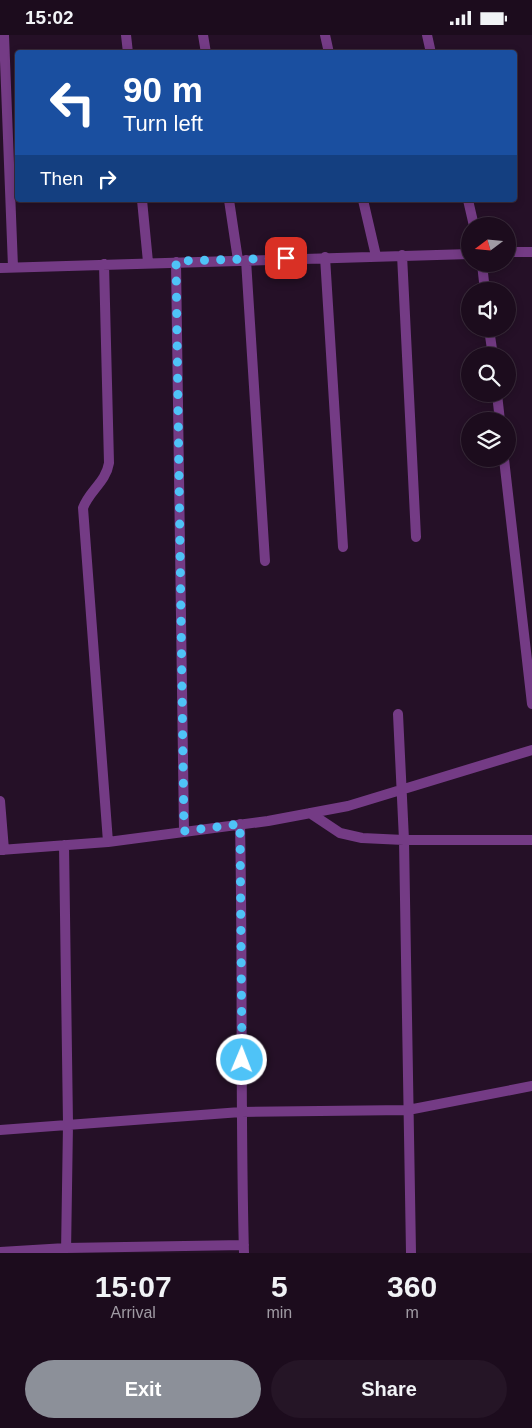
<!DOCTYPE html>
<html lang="en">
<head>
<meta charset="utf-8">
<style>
	:root { --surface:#1c0c1d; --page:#251526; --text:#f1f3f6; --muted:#a09ba4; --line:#3a2c3b; --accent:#8c9099 }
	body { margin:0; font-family:Arial,sans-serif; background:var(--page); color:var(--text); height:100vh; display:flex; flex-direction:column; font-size:19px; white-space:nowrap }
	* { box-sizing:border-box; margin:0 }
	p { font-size:16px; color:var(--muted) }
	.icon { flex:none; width:28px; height:28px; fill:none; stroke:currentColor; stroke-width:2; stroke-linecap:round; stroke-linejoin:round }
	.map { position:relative; height:1218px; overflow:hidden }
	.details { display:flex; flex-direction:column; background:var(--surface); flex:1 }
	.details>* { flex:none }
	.guide { position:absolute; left:15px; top:15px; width:502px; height:152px; border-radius:5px; box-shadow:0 2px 8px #0003,0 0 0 1px var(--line); background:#1a4fa0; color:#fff; overflow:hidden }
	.needle { width:32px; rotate:254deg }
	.controls { position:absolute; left:461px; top:182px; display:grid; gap:10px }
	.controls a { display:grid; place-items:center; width:55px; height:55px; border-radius:50%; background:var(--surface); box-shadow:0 2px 8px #0003,0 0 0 1px var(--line); font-size:25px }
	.pin { position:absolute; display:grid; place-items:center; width:42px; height:42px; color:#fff; margin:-21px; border-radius:10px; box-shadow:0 2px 8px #0006 }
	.me { position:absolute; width:55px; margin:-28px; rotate:1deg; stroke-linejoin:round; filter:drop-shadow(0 0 4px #0008) }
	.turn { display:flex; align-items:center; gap:18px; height:105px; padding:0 25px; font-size:22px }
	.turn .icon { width:65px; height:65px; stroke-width:2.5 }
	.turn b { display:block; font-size:35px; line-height:42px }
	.then { display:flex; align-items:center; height:48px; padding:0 25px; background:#0003; gap:10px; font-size:19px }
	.eta { display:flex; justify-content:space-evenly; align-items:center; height:85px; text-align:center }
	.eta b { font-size:30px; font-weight:600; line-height:35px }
	.action { display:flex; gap:10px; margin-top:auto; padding:10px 25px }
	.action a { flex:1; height:58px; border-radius:30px; background:var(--accent); color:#fff; font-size:20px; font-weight:600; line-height:58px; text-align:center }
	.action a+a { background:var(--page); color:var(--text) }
	.status { display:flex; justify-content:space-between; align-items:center; height:35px; padding:0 25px; background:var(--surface); direction:ltr }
	.status svg { height:14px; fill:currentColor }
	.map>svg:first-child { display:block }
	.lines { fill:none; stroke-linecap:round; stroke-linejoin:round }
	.street { stroke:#743b85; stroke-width:10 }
	.route { stroke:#4fc3f7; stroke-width:9; stroke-dasharray:0 16.2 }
</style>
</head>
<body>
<div class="status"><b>15:02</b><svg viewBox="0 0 49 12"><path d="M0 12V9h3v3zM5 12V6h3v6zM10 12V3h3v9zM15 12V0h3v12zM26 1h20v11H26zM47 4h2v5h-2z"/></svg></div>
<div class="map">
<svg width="532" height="1218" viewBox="0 0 532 1218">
	<rect width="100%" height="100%" fill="#251027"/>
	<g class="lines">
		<path class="street" d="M4 0 13 232
			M126 0 128 18
			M203 0 206 18
			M325 0 329 18
			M427 0 431 18
			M142 165 148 227
			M229 165 238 225
			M363 165 376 221
			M468 165 474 191
			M508 217H532
			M402 220 416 502
			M325 222 343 512
			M246 225 265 526
			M176 227 184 796
			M104 229 109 428C106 447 89 456 83 473L108 807
			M482 229 485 256
			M0 233 470 219
			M489 294 493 321
			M497 359 500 386
			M504 424 532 669
			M398 679 404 805 411 1218
			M0 766 4 815
			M310 778 340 798 362 803 404 805H532
			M240 789C243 932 240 1075 244 1218
			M64 810 68 1089 66 1218
			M0 815 108 807 268 786 348 771 532 715
			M0 1095 241 1077 408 1075 532 1051
			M0 1217 66 1213 244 1210"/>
	</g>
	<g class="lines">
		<path class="route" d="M242 1025 240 789 184 796 176 226 286 223"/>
	</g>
</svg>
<div class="controls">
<a><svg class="needle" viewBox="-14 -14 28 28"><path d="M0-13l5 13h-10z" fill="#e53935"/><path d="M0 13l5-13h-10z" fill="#a09ba4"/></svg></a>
<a><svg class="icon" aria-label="sound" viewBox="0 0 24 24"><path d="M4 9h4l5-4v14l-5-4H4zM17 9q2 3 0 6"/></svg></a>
<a><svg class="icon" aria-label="search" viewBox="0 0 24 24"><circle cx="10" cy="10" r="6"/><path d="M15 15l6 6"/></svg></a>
<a><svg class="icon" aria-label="layers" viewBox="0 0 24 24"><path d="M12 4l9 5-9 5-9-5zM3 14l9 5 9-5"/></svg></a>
</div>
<div class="pin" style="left:286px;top:223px;background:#d93025"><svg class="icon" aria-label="arrive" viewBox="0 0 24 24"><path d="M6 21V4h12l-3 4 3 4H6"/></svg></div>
<svg class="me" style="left:242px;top:1025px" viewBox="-20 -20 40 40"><circle r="17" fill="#4fc3f7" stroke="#fff" stroke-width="3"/><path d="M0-11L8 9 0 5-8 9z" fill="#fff"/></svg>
<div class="guide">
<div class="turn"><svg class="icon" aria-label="left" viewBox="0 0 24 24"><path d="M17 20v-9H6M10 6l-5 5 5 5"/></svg><div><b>90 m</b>Turn left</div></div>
<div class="then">Then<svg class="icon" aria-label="right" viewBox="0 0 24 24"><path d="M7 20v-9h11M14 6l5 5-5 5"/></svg></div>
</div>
</div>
<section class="details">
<div class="eta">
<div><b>15:07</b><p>Arrival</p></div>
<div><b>5</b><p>min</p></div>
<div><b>360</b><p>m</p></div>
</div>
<div class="action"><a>Exit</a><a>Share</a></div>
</section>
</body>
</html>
